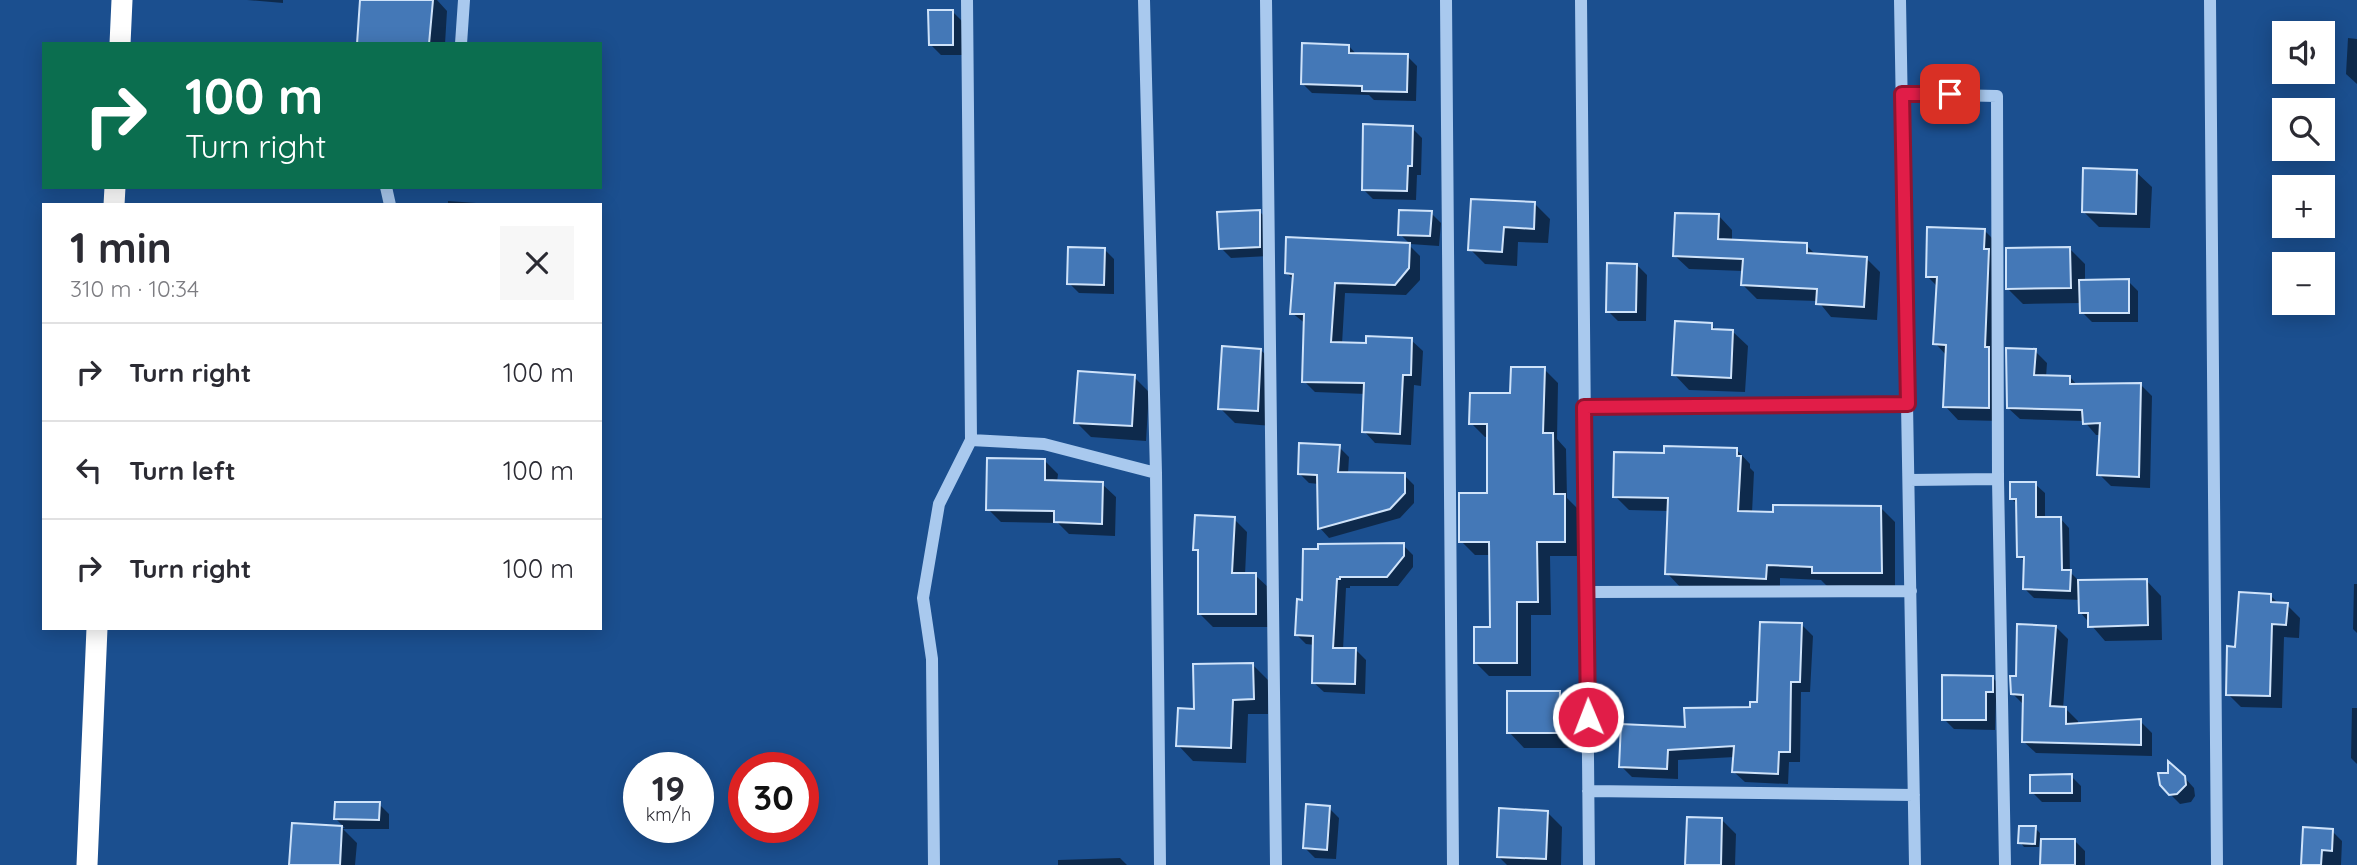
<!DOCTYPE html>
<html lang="en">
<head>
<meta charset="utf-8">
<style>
	:root { --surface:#fff; --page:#f7f7f7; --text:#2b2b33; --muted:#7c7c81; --line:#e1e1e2 }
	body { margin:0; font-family:Quicksand,sans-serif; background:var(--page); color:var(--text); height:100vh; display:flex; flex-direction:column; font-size:26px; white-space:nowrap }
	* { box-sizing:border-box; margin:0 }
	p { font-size:23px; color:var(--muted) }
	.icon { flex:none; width:38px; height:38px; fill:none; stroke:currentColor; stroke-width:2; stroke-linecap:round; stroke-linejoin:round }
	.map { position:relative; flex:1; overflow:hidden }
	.panel { position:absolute; left:42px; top:203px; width:560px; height:427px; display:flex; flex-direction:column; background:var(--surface); border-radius:0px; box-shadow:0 4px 18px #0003 }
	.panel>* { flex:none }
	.guide { position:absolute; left:42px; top:42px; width:560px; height:147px; border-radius:0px; box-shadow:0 4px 18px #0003; background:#0b6e4f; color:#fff; overflow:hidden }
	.controls { position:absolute; left:2272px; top:21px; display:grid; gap:14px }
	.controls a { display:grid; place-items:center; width:63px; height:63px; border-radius:0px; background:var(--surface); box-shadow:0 4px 18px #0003; font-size:35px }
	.speed { position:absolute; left:623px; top:752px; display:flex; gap:14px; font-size:35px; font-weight:700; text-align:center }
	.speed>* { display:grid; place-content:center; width:91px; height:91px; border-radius:50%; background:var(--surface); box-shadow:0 4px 18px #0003; line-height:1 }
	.speed small { font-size:18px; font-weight:400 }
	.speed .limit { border:10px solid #d22; background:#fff; color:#111 }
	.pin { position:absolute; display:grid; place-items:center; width:60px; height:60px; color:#fff; margin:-30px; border-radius:14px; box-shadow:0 4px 10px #0006 }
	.me { position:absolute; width:77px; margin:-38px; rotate:359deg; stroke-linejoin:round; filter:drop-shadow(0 0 5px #0008) }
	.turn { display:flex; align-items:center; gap:24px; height:147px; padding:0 28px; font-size:32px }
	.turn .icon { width:91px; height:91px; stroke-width:2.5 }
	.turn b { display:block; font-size:49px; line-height:60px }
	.round { display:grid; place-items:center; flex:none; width:74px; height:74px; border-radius:0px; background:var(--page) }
	.head { display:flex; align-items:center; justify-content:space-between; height:119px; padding:0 28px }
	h1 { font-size:42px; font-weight:800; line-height:52px }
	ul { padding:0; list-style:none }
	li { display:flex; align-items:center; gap:21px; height:98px; padding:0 28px; border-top:2px solid var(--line) }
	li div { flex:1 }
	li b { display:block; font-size:26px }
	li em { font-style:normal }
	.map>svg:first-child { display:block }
	.shadow { fill:#0007 }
	.building { fill:#4478b7; stroke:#cfe3fa; stroke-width:2 }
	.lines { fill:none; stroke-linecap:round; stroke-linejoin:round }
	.minor { stroke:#a9c9ee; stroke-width:12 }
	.highway { stroke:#fff; stroke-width:21 }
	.route-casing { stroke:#92132f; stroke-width:18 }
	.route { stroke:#e11d48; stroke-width:12 }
</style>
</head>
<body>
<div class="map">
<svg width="2357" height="865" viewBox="0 0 2357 865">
	<rect width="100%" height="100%" fill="#1b4f8f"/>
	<path class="shadow" d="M247 0H283V3Z
		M362 0H437L447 11 445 44H359Z
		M952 11 962 21V55H941L931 45Z
		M2348 38 2357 39V84L2346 74Z
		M1349 46 1357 55 1407 56 1417 66 1416 101 1374 100 1369 95 1312 93 1302 83Z
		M1412 128 1422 138 1421 175H1417L1416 200 1373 199 1363 189Z
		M2136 172 2152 187 2150 228 2099 227 2084 212Z
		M448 201 504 205H448Z
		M1535 204 1550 219 1548 243 1518 242 1517 266 1485 264 1470 249Z
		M1259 211 1269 221V256L1231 258 1221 248Z
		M1431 213 1441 223 1439 246 1410 244 1400 234Z
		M1719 216 1732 230V242L1806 245 1816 255 1866 258 1880 272 1877 320 1831 317 1818 301 1757 299 1743 285 1744 271 1689 269 1675 256Z
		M1984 230 1998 244 2002 421 1958 420 1945 406 1947 356 1935 343 1938 287 1927 276Z
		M1409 245 1420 256V280L1406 295 1345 293 1342 344 1368 345 1411 340 1423 351 1421 386 1414 385 1411 445 1375 443 1364 431 1366 394 1315 392 1304 381 1306 324 1292 313 1294 280 1287 273Z
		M1104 249 1114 259V294L1079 293 1069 283Z
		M2070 249 2085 264V281H2128L2138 291V322H2092L2082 312 2081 303 2023 304 2008 289Z
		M1637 265 1647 275 1646 321H1618L1608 311Z
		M1711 324 1717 331H1732L1748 346 1745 392 1689 390 1674 374Z
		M1261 350 1276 366 1272 426 1235 423 1220 408Z
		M2035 351 2047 363 2046 377H2070L2078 386 2141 385 2152 396 2150 488 2111 486 2099 474 2101 435H2096L2084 421 2020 419 2008 408Z
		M1544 369 1558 383 1557 439 1566 449 1567 498 1579 510 1578 556H1550L1551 615H1531V676H1489L1475 662 1492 629 1491 555H1475L1461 541 1489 495V437H1485L1471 423 1512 395Z
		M1134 377 1149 392 1146 441 1091 437 1076 422Z
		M1339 447 1349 457 1348 474 1404 475 1414 485V503L1400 518 1329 538 1320 528 1319 484 1309 483 1299 473Z
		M1736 449 1750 464V468L1754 472 1752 513 1881 508 1895 522V587H1828L1821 580 1780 578V593L1681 588 1667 573 1669 511 1629 510 1615 496 1666 455Z
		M1045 461 1058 474 1057 482 1102 484 1116 497 1115 536 1069 534 1058 523 1001 522 988 509Z
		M2035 484 2045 493V519L2060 518 2069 528 2070 572 2079 581 2146 580 2161 596 2162 640 2105 641 2080 612V600L2034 598 2025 589 2026 563 2019 556 2018 505 2011 498Z
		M1234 519 1247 532 1245 575H1255L1269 588V627H1213L1200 614V554L1195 549Z
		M1403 545 1413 555V567L1398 586H1350V588H1346L1343 650H1356L1366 660 1365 694 1324 692 1313 682 1315 645 1306 644 1296 634 1304 601V551Z
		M2354 584H2357V633L2353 629Z
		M2271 596 2279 604 2287 605 2300 618 2299 638 2284 637 2282 708 2241 707 2228 694 2236 648Z
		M1802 625 1813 636 1810 692H1801L1800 762H1789L1788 784 1745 782 1734 772 1735 757 1678 760V779L1632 777 1621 766 1687 729 1752 709 1759 704Z
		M2056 627 2068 639 2063 709H2066L2078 721V725L2140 721 2152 733V756L2036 753 2023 741 2024 705 2012 693 2017 678Z
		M1253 665 1268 680V714H1248L1246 763 1193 761 1178 745 1195 711Z
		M1992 677 2002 687V701H1996L1995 730 1954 729 1944 719Z
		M1559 693 1574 708V748H1524L1509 732Z
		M2352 708H2357V764L2351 758Z
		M2071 776 2081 786V802H2042L2032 792Z
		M2184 777 2194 788 2195 796 2191 802 2180 804 2161 785Z
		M379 804 389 814V829H343L357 843 355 865H291L293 824 345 828 336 819Z
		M1329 808 1339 818 1336 859 1315 858 1305 848Z
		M1547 812 1562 827 1561 865H1507L1499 857Z
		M1722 820 1736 834 1735 865H1687Z
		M2035 828 2040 833 2039 847H2024L2020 842Z
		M2332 831 2342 841 2341 865H2303Z
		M2075 841 2085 851V865H2042Z
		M1120 858 1127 865H1058V860Z"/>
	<path class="building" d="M360 0H433L429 44H357Z
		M928 10H953V45H929Z
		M1302 43 1349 45V53L1408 54 1407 92 1362 91V86L1301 84Z
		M1363 124 1413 126 1412 166H1408L1407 191 1362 190Z
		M2083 168 2137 170 2136 214 2082 212Z
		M1471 199 1535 202 1534 229 1504 227 1502 252 1468 250Z
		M1260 210V247L1219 249 1217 212Z
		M1399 210 1432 211 1430 236 1398 235Z
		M1675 213 1719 214 1718 239 1807 243V253L1867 257 1864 307 1816 304 1817 289 1741 285 1743 259 1673 256Z
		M1927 227 1985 229 1984 249H1989L1985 347H1989V408L1943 407 1946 345 1933 344 1937 277H1926Z
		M1286 237 1410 243 1409 268 1395 285 1335 283 1331 342 1366 343V336L1412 338 1411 375H1403L1400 434 1362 432 1364 383 1302 382 1304 314H1290L1293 274 1285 273Z
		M1068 247 1105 248 1104 285 1067 284Z
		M2070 247 2071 288 2006 289V248Z
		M1607 263 1637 264 1636 312H1606Z
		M2129 279V313H2080L2079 280Z
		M1675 321 1712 323V329L1733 330 1731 378 1672 375Z
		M1222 346 1261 349 1258 411 1218 409Z
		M2006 348 2036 349 2034 375 2070 376V384L2141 383 2139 477 2097 475 2100 423 2083 424 2082 410 2007 408Z
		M1511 367H1545L1543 433H1553L1554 494H1565V542H1537L1538 602H1517V663H1474V627H1490L1489 542H1459V493H1487V424H1469L1470 393H1510Z
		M1078 371 1135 375 1132 426 1074 423Z
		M1299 443 1340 445 1338 472 1405 473V493L1390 509 1318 529 1317 475 1298 474Z
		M1664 446 1737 448V456H1741L1738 511 1773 512V505L1881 506 1882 573H1812V567L1767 565 1766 579 1665 574 1668 498 1613 497 1614 452 1664 453Z
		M987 458 1045 459V480L1103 482 1102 524 1054 522V511L986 510Z
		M2010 482H2036V517H2061L2062 570H2071L2070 591 2023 589 2024 557H2017L2016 499H2010Z
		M1195 515 1235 517 1232 573H1256V614H1198V550H1193Z
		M1404 543V556L1387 577H1340V579H1337L1333 648H1356L1355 684 1312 683 1313 636 1295 635 1297 599 1302 600 1303 549H1318V544Z
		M2147 579 2148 625 2088 627V613H2079L2078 580Z
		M2239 592 2271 594V602L2288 603 2286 625 2272 624 2270 696 2226 695 2227 646 2235 647Z
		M1760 622 1802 623 1800 682H1791L1790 752H1779L1778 774 1732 772 1734 746 1668 750 1667 769 1619 767 1621 724 1685 727 1684 708 1750 707V702H1757Z
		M2017 624 2056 626 2050 706 2066 707V724L2141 719V745L2022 742 2023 695 2011 694 2010 676H2016Z
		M1253 663 1254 699 1233 700 1231 748 1176 746 1178 708 1194 709 1193 664Z
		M1942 675 1993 676V692H1986V720H1942Z
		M1507 691H1560L1559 733H1507Z
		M2168 761 2185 776 2186 785 2177 794 2169 795 2160 785 2158 773H2168Z
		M2072 774V793H2030V775Z
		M335 802H380L379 820 334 819Z
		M1306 804 1330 806 1327 850 1303 848Z
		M1499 808 1548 811 1546 859 1497 857Z
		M1687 817 1722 818 1721 865H1685Z
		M292 823 342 826 340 865H289Z
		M2019 826H2036L2035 844 2018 843Z
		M2303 827 2333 829 2332 851 2322 850 2321 865H2301Z
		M2041 839H2075V865H2040Z"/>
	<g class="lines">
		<path class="minor" d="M1144 0 1156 473 1160 865
			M1266 0 1276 865
			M1446 0 1453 865
			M1581 0 1589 865
			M1900 0 1915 865
			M2210 0 2217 865
			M461 44 464 0
			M1902 94 1997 96 1998 479 1909 480
			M386 187 390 205
			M1584 406 1907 404
			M971 440 1044 444 1156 473
			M1998 479 2005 865
			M1586 592 1911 591
			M1588 791 1914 795
			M934 865 932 659 923 598 939 504 971 440 967 0"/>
		<path class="highway" d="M120 44 122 0
			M114 205 115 187
			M87 865 97 628"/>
	</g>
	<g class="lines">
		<g class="route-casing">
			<path id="route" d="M1588 717 1584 407 1908 404 1902 94H1950"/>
		</g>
		<use href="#route" class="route"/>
	</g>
</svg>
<div class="controls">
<a><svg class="icon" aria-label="sound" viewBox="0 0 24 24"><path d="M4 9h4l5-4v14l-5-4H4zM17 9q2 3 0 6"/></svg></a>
<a><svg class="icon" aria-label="search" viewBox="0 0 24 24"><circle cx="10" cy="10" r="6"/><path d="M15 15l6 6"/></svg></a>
<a>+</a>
<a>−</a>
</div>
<div class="speed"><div>19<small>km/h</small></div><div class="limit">30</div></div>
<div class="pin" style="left:1950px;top:94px;background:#d93025"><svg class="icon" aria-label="arrive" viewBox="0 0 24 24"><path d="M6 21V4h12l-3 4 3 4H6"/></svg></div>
<svg class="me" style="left:1588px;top:717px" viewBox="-20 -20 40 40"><circle r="17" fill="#e11d48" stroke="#fff" stroke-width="3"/><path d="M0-11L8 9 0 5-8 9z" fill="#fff"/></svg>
<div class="guide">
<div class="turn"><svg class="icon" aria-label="right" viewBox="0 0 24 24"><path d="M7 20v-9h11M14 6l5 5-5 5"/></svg><div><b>100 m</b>Turn right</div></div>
</div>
<section class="panel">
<div class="head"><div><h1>1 min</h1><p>310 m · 10:34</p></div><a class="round"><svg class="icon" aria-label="close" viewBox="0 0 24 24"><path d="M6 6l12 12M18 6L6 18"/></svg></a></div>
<ul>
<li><svg class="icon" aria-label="right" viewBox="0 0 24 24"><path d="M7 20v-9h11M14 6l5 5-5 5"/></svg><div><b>Turn right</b></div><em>100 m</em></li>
<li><svg class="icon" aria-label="left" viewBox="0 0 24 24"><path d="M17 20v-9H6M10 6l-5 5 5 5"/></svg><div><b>Turn left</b></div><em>100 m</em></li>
<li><svg class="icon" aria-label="right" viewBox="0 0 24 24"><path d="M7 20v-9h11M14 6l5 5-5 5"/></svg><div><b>Turn right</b></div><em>100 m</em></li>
</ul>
</section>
</div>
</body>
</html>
